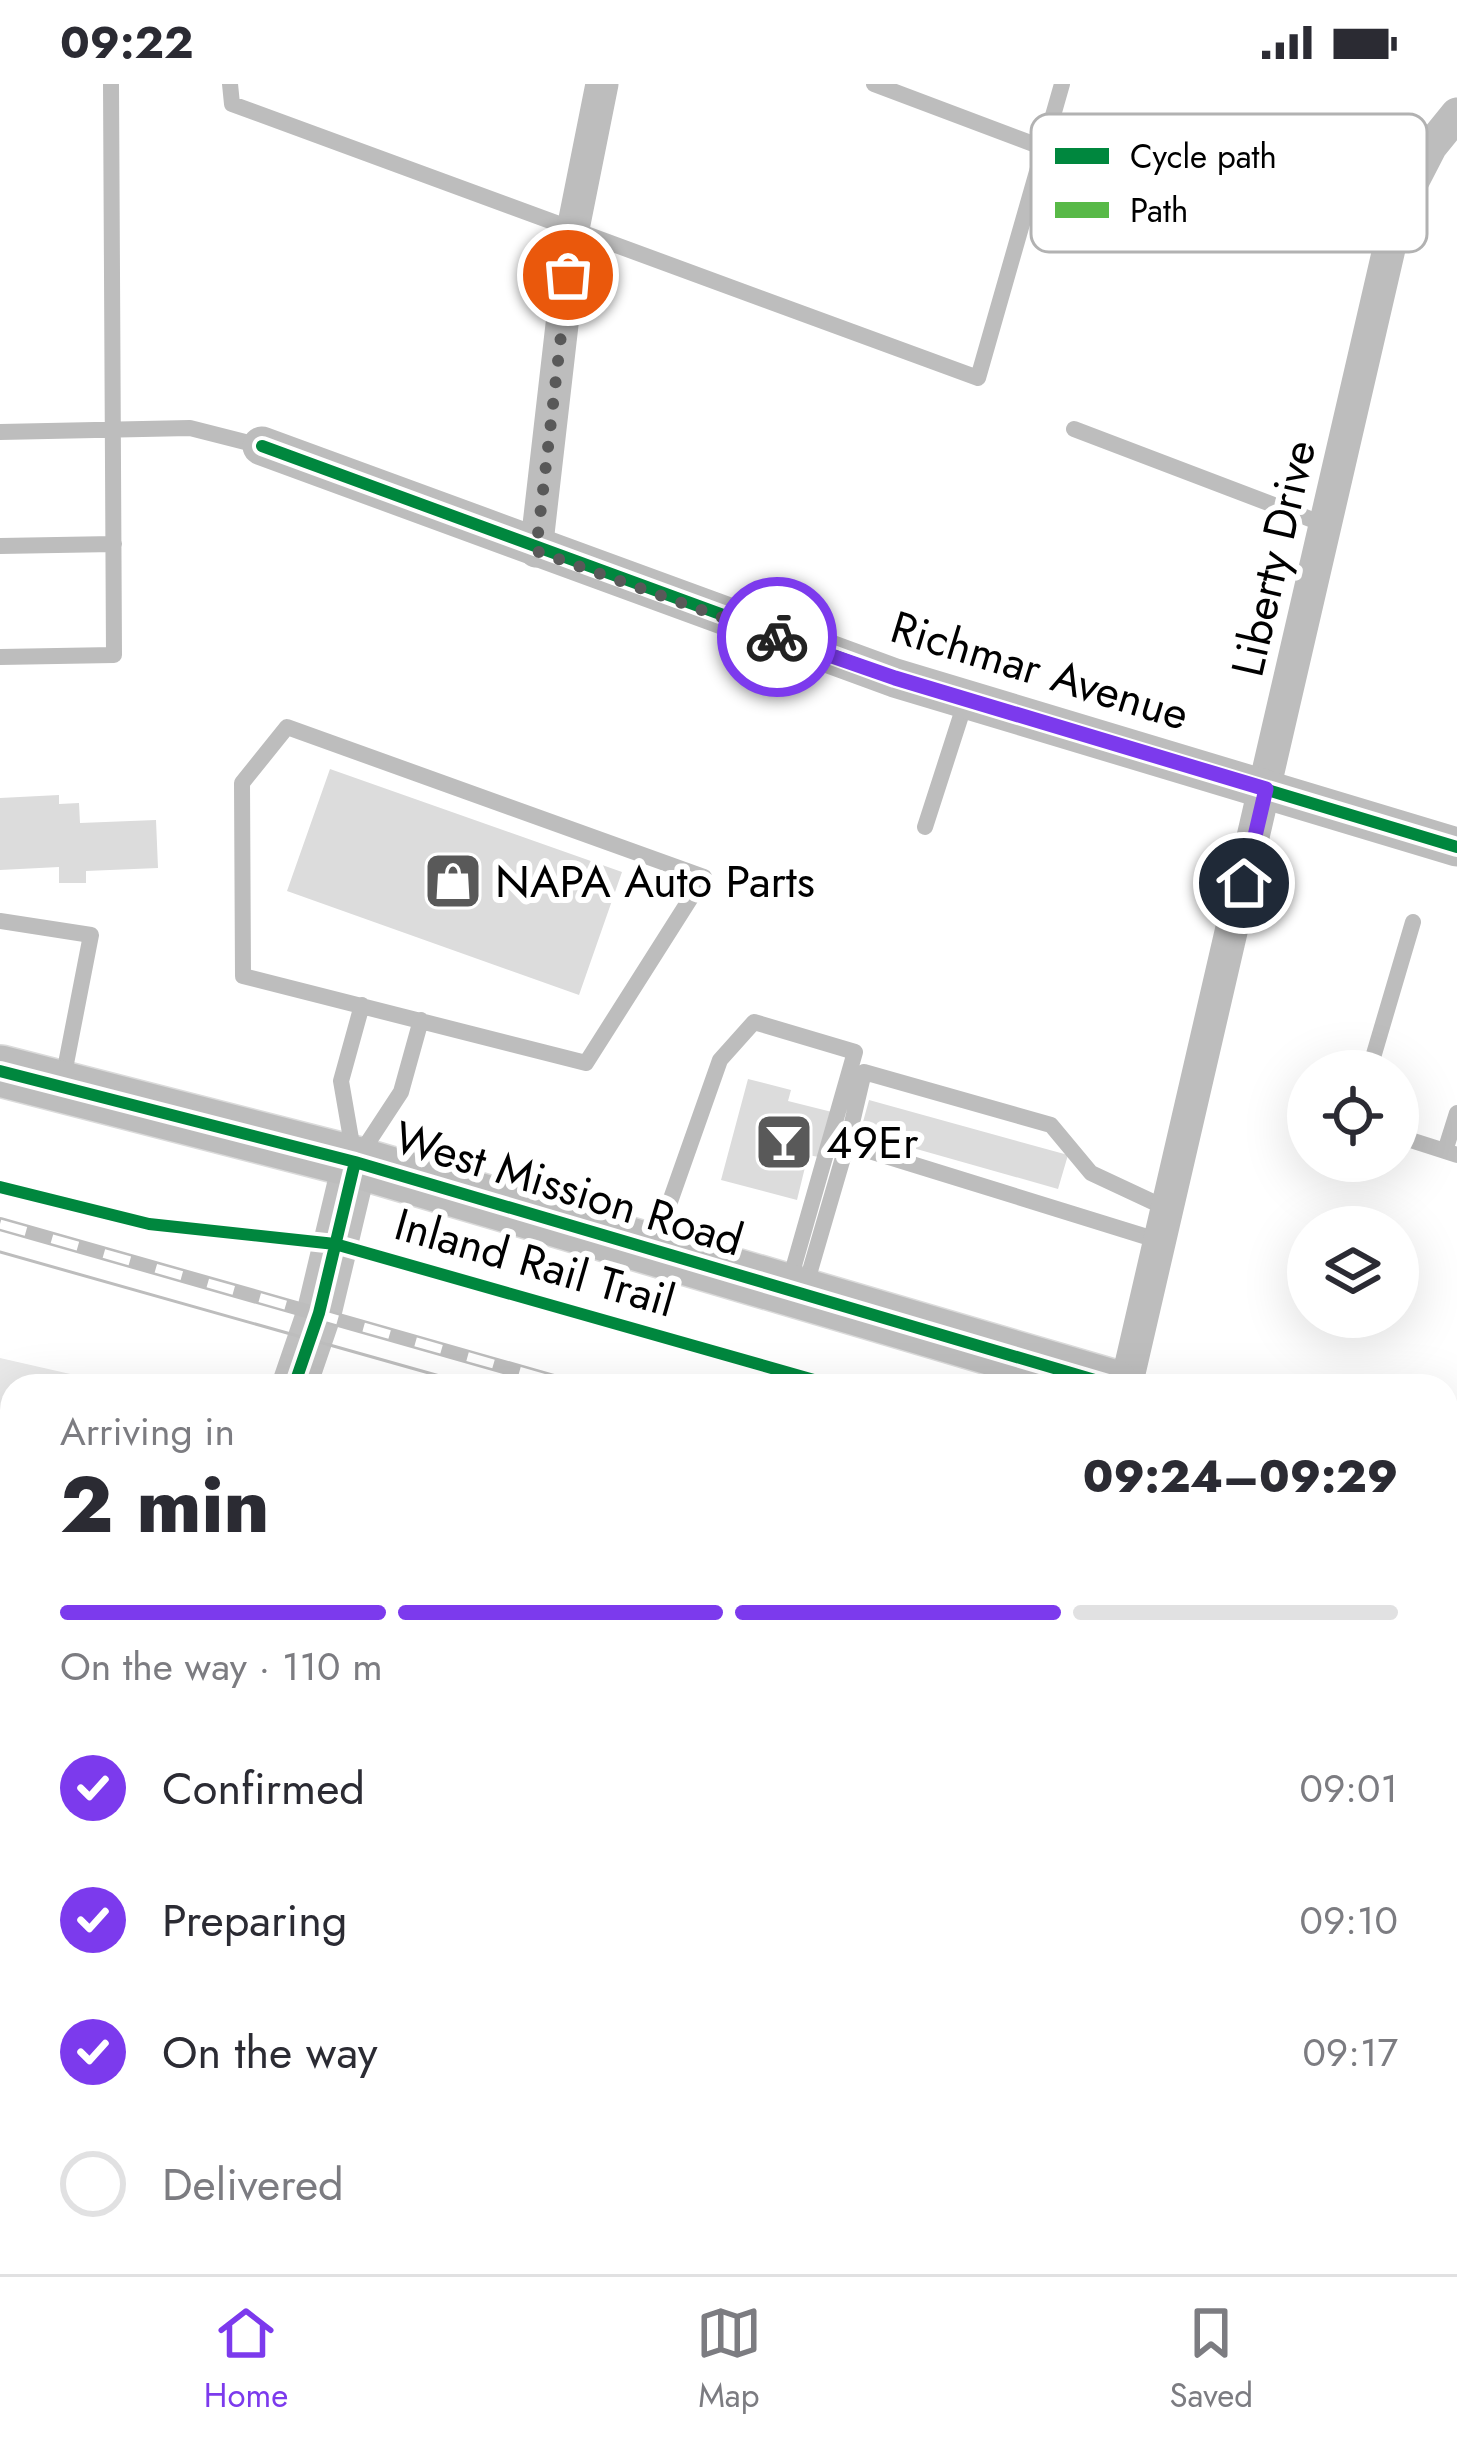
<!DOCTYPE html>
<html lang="en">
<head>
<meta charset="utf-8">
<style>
  body { margin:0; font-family:Jost,sans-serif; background:#f7f7f7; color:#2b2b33; height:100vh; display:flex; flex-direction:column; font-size:45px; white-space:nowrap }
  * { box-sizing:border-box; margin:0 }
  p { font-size:39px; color:#7c7c81 }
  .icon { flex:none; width:66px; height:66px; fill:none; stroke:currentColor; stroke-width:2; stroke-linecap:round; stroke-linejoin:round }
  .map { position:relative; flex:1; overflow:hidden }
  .side { position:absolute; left:0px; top:1290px; width:1458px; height:900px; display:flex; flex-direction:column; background:#fff; border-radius:36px 36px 0 0; box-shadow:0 12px 48px #0002 }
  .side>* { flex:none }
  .fabs { position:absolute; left:1287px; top:966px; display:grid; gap:24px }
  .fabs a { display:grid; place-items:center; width:132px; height:132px; border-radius:50%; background:#fff; box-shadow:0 12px 48px #0002; font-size:60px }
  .pin { position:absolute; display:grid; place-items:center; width:102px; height:102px; color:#fff; margin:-51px; border:6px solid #fff; border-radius:50%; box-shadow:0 3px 12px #0007 }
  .courier { position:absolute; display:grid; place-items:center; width:120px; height:120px; margin:-60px; border:9px solid #7c3aed; border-radius:50%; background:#fff; color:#222; box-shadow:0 3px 15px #0007 }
  .overview em { font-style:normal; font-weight:800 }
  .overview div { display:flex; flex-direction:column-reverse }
  .overview { display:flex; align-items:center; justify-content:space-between; height:204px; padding:0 60px }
  h1 { font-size:78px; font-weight:800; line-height:90px }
  .bar { display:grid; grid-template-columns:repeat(4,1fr); gap:18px 12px; align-content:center; height:144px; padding:0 60px }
  .bar i { height:15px; border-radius:9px; background:#e1e1e2 }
  .bar .selected { background:#7c3aed }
  .bar p { grid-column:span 4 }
  ol { padding:0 60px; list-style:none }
  li { display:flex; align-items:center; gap:36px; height:132px }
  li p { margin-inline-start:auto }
  li .icon { padding:12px; border-radius:50%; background:#7c3aed; color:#fff; stroke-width:4 }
  li:last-child { color:#7c7c81 }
  li i { width:66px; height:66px; border:6px solid #e1e1e2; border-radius:50% }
  .status { display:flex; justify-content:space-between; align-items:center; height:84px; padding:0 60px; background:#fff; direction:ltr }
  .status svg { height:33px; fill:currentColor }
  .tab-bar { display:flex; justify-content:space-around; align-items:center; height:168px; border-top:3px solid #e1e1e2; background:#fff; font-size:33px; color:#7c7c81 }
  .tab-bar a { display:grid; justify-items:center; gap:6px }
  .tab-bar .selected { color:#7c3aed }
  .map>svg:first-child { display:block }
</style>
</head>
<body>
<div class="status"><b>09:22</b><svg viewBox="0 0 49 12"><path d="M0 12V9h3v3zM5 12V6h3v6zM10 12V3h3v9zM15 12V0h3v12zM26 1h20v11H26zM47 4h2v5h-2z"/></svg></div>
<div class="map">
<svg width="1457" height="2190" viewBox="0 0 1457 2190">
  <rect width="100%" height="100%" fill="#fff"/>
  <path fill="#e9e9e9" d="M0 1274 123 1302H12V1698L0 1726Z"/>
  <path fill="#dcdcdc" d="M330 685 622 788 579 911 287 807Z
    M59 711V720L79 719 80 739 156 736 158 784 86 787V799H59V783L0 786V714Z
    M748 995 791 1006 788 1017 836 1029 824 1074 808 1071 797 1116 721 1096Z
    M869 1016 1068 1071 1058 1105 860 1049Z
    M1446 1852 1457 1855V1991L1446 1987Z
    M1446 2058 1457 2061V2190H1409L1412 2178H1446Z
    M174 2178H191L226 2190H171Z
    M392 2178H422L415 2190Z
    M536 2178H640L633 2190H528Z
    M784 2178H817L813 2190 782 2182Z
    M865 2178H898L894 2190 861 2189Z
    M927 2178H960L957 2190H924Z
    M1005 2178H1038L1034 2190 1004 2184Z
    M1069 2178H1317L1313 2190H1066Z"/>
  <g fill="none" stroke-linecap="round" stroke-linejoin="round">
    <defs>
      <path id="primary" d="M0 987 355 1078 1115 1302
        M1446 1399 1457 1403"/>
    </defs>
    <use href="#primary" stroke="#dbdbdb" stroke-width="54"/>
    <path stroke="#bdbdbd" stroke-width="16" d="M230 0 232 20 978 294 1062 0
      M874 0 1044 64
      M1074 345 1326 441
      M0 348 190 344 261 362
      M0 462 114 460
      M0 573 114 571 111 0
      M287 643 704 793 586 979 243 892 242 699Z
      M925 743 966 616
      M0 837 91 851 63 995
      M1369 987 1413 838
      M1398 1052 1457 1071
      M847 1060 864 988 1051 1041 1091 1089 1168 1125
      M1445 1067 1457 1029
      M354 1072 341 997 362 921
      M359 1072 401 1008 421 936
      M655 1160 720 976 754 938 855 968 789 1199
      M805 1204 847 1060 1160 1157
      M0 1477 12 1485
      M0 1934 12 1935
      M849 2190 853 2178
      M978 2190 981 2178"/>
    <path stroke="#bdbdbd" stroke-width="33" d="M536 467 573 145 602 0
      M1126 1302 1398 126 1431 62 1457 30"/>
    <path stroke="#bdbdbd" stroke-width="39" d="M262 362 895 594 1457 763
      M1446 1738 1457 1741"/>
    <path stroke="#c0c0c0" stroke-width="45" d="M294 1302 319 1229 355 1078
      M48 2190 52 2178"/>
    <use href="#primary" stroke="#bdbdbd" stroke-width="51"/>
    <path stroke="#bdbdbd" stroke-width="3" d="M0 1168 475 1302
      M1446 1584 1457 1588"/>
    <defs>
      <path id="rail" d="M0 1140 571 1302
        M1446 1556 1457 1559"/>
    </defs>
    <use href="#rail" stroke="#bdbdbd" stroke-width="14"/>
    <use href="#rail" stroke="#fff" stroke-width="9" stroke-dasharray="27" stroke-linecap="butt"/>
    <path stroke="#58b947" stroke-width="9" stroke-dasharray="18 9" stroke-linecap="butt" d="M0 1517 12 1524"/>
    <defs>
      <path id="cycleway" d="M262 362 895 594 1457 763
        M0 987 355 1078 1115 1302
        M0 1103 149 1140 335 1160 835 1302
        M294 1302 319 1229 355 1078"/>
    </defs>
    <use href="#cycleway" stroke="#fff" stroke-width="20"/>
    <use href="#cycleway" stroke="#00873e" stroke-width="12"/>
  </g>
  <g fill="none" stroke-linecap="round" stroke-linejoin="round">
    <path stroke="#595959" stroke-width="12" stroke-dasharray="0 21.6" d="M568 191 536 467 777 553"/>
    <path stroke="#7c3aed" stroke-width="15" d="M777 553 895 594 1266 705 1244 799"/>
  </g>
  <defs>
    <symbol id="shop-square" viewBox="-11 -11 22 22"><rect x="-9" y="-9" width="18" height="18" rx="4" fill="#595959" stroke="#fff"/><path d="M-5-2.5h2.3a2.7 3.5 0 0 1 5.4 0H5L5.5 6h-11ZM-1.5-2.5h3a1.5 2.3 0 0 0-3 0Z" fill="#fff"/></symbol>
    <symbol id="bar-square" viewBox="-11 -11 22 22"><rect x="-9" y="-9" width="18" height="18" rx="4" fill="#595959" stroke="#fff"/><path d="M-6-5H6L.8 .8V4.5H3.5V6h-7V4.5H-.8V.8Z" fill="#fff"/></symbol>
  </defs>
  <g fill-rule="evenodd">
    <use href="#shop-square" x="420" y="764" width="66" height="66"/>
    <use href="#bar-square" x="751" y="1025" width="66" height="66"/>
  </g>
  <g text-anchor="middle" stroke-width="12" stroke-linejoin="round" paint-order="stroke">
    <g font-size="45" fill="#000" stroke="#fff">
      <text transform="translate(1273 474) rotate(-77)" y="16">Liberty Drive</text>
      <text transform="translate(1040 586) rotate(17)" y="16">Richmar Avenue</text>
      <text transform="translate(569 1104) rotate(17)" y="16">West Mission Road</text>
      <text transform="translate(535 1178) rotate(16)" y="16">Inland Rail Trail</text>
    </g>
    <g font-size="45" fill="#000" stroke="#fff" text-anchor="start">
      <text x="495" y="813">NAPA Auto Parts</text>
      <text x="826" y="1074">49Er</text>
    </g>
  </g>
  <rect x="1031" y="30" width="396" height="138" rx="18" fill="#fff" stroke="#b2b2b2" stroke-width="3"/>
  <rect x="1055" y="64" width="54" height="16" fill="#00873e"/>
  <rect x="1055" y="118" width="54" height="16" fill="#58b947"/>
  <g font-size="33" fill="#000">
    <text x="1130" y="84">Cycle path</text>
    <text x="1130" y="138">Path</text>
  </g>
</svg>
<div class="fabs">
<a><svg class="icon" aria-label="locate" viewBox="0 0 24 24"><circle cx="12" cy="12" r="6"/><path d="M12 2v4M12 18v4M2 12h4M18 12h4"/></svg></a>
<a><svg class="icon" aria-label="layers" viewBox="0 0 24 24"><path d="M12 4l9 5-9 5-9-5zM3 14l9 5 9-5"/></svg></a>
</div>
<div class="pin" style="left:568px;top:191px;background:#ea580c"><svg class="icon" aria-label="bag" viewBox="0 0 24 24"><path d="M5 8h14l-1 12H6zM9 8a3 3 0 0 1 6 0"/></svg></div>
<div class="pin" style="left:1244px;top:799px;background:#1f2937"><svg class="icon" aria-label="home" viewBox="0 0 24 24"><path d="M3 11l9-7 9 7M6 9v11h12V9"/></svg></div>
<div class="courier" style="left:777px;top:553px"><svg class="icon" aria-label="bike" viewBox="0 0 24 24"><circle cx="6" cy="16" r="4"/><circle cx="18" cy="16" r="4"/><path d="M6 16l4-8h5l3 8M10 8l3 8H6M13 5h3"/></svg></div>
<section class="side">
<div class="overview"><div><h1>2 min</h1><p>Arriving in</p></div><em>09:24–09:29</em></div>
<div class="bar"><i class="selected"></i><i class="selected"></i><i class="selected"></i><i></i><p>On the way · 110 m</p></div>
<ol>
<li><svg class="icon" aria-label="check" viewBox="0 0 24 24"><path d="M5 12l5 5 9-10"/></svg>Confirmed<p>09:01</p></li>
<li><svg class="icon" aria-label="check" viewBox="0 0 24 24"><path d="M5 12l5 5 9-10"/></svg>Preparing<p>09:10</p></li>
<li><svg class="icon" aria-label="check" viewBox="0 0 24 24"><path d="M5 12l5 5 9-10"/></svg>On the way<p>09:17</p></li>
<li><i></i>Delivered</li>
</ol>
</section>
</div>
<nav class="tab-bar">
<a class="selected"><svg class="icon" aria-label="home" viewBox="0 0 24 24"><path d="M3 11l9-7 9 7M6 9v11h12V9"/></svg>Home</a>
<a><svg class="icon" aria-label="map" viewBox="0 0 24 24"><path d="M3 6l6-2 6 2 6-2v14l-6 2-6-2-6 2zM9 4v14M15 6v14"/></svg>Map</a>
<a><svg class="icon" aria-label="saved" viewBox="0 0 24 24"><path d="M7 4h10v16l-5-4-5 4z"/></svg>Saved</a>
</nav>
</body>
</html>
